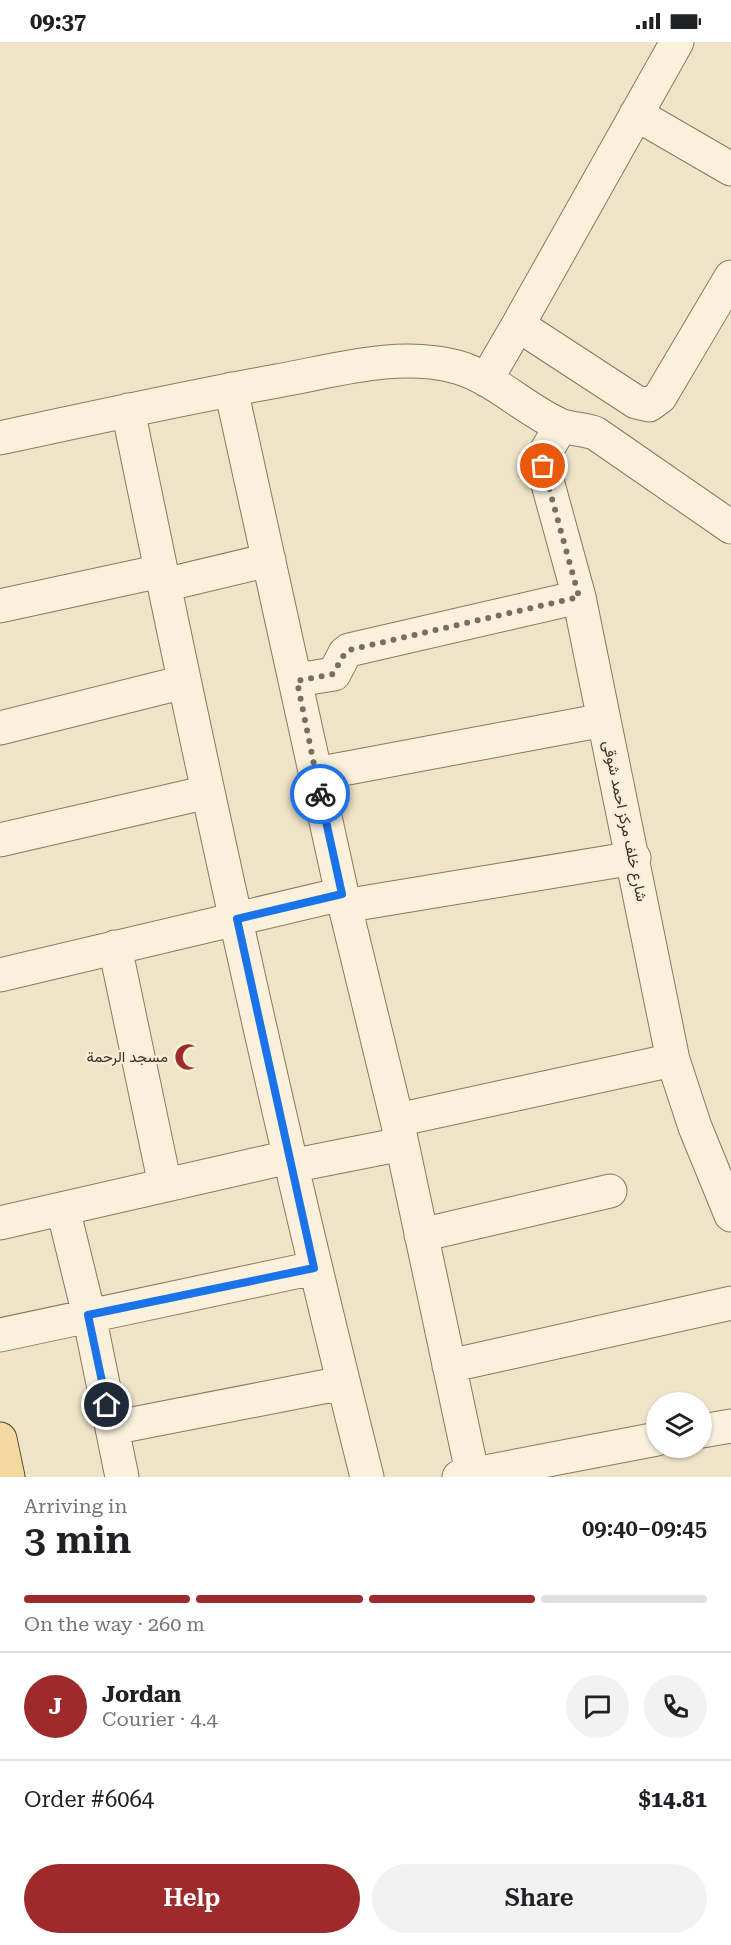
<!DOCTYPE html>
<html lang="en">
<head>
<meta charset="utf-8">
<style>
  body { margin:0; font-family:"Roboto Serif",Vazirmatn,serif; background:#f2f2f2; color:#202124; height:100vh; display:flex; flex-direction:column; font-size:22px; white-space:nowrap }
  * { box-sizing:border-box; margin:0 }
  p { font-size:20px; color:#757577 }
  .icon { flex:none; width:33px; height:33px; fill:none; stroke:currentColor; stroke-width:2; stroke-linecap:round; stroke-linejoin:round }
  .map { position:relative; height:1435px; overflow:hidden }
  .side { display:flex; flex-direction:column; background:#fff; flex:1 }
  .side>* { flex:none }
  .controls { position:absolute; left:646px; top:1350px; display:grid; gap:12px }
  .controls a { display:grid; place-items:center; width:66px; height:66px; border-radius:50%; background:#fff; box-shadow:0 2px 4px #0004; font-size:30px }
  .pin { position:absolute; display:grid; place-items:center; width:51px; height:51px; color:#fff; margin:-26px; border:3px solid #fff; border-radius:50%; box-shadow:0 2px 6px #0007 }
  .courier { position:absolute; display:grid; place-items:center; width:60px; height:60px; margin:-30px; border:4px solid #1a73e8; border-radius:50%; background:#fff; color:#222; box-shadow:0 2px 8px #0007 }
  .overview em { font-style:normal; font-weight:600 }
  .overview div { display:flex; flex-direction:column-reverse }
  .overview { display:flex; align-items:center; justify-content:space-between; height:102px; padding:0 24px }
  h1 { font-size:39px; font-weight:600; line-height:45px }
  .bar { display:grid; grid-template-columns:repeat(4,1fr); gap:9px 6px; align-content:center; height:72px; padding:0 24px }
  .bar i { height:8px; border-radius:4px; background:#e0e0e0 }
  .bar .on { background:#9e2a2b }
  .bar p { grid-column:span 4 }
  .line { display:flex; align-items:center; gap:15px; padding:0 24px; border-top:2px solid #e0e0e0 }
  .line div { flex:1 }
  .round { display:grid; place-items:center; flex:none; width:63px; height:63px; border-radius:32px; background:#f2f2f2 }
  .cta { display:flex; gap:12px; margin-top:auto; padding:12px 24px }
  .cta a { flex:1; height:69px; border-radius:36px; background:#9e2a2b; color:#fff; font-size:24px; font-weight:600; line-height:69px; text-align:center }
  .cta a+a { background:#f2f2f2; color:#202124 }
  .status { display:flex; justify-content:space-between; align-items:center; height:42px; padding:0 30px; background:#fff; direction:ltr }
  .status svg { height:16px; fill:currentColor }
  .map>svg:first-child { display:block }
</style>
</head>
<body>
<div class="status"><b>09:37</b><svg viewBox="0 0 49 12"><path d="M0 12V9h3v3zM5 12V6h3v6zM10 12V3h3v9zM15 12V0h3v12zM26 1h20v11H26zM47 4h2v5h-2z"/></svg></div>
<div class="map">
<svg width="731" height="1435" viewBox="0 0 731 1435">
  <rect width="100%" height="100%" fill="#f0e4c8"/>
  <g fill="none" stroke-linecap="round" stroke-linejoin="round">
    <defs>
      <path id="minor" d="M677 0 518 283 636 360 649 363 660 355 731 235
        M636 72 731 127
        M486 338 518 283
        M231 347 342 852 397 1078 473 1435
        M128 368C201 725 278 1082 367 1435
        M561 384 545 411 543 424 579 555 673 1018 695 1085 731 1173
        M0 396C92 376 184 356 277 339 334 329 398 309 457 325 495 336 524 367 560 383 570 387 583 387 595 391L731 485
        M164 543 269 518
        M0 564 161 529
        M297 638 334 632 345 611 349 608 579 555
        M0 686 184 640
        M316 732 604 678
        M0 798 208 750
        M344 864 634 816
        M115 905 165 1143
        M0 933 342 852
        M397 1078 673 1018
        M291 1124 402 1102
        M63 1167 89 1273 122 1435
        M0 1181 289 1115
        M421 1193 610 1149
        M0 1293 314 1226
        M449 1324 731 1261
        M112 1386 343 1341
        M702 1389 731 1384
        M459 1435 657 1397"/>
      <path id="major" d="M0 1397 8 1435"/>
    </defs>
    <use href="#minor" stroke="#8d765c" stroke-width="35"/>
    <use href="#major" stroke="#5b4430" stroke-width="35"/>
    <use href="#minor" stroke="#faf1dc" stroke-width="33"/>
    <use href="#major" stroke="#f3d9a0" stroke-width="33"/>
  </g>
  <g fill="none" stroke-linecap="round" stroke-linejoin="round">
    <path stroke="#7c6e5b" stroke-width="6" stroke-dasharray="0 10.8" d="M320 752 297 639 333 632 345 611 349 608 579 555 543 424"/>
    <path stroke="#1a73e8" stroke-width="8" d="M107 1363 88 1273 314 1226 237 877 342 852 320 752"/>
  </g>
  <defs>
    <symbol id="mosque-bare" viewBox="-9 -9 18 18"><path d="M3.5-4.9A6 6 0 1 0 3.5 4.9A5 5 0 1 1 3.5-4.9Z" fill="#9e2a2b" stroke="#f7eed8" stroke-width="2.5" paint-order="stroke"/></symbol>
  </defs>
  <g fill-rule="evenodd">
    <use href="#mosque-bare" x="169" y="996" width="38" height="38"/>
  </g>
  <g text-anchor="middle" stroke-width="4.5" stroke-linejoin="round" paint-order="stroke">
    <g font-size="15" fill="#3d2e20" stroke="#f7eed8">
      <text transform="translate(625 779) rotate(78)" y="5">شارع خلف مركز احمد شوقى</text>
    </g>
    <g font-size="15" fill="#3d2e20" stroke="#f7eed8" text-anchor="end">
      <text x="168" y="1020">مسجد الرحمة</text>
    </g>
  </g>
</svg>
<div class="controls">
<a><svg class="icon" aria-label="layers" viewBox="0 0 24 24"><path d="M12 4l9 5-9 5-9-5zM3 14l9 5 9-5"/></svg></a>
</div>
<div class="pin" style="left:543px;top:424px;background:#ea580c"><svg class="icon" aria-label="bag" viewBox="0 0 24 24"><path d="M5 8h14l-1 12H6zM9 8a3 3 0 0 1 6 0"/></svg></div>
<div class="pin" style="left:107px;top:1363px;background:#1f2937"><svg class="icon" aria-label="home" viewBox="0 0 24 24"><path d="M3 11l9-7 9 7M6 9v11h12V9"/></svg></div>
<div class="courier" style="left:320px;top:752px"><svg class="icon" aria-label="bike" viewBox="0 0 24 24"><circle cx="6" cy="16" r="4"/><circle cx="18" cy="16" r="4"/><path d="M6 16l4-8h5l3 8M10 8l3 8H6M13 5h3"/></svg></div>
</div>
<section class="side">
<div class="overview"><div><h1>3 min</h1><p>Arriving in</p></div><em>09:40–09:45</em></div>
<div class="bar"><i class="on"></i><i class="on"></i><i class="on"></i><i></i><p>On the way · 260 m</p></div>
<div class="line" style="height:108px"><b class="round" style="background:#9e2a2b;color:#fff">J</b><div><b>Jordan</b><p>Courier · 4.4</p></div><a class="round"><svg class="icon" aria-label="chat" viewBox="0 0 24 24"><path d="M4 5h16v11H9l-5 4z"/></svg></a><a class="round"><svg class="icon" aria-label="phone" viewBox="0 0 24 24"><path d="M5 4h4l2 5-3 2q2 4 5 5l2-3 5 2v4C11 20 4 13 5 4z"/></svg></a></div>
<div class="line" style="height:78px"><div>Order #6064</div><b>$14.81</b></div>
<div class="cta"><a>Help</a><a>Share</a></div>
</section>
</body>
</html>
